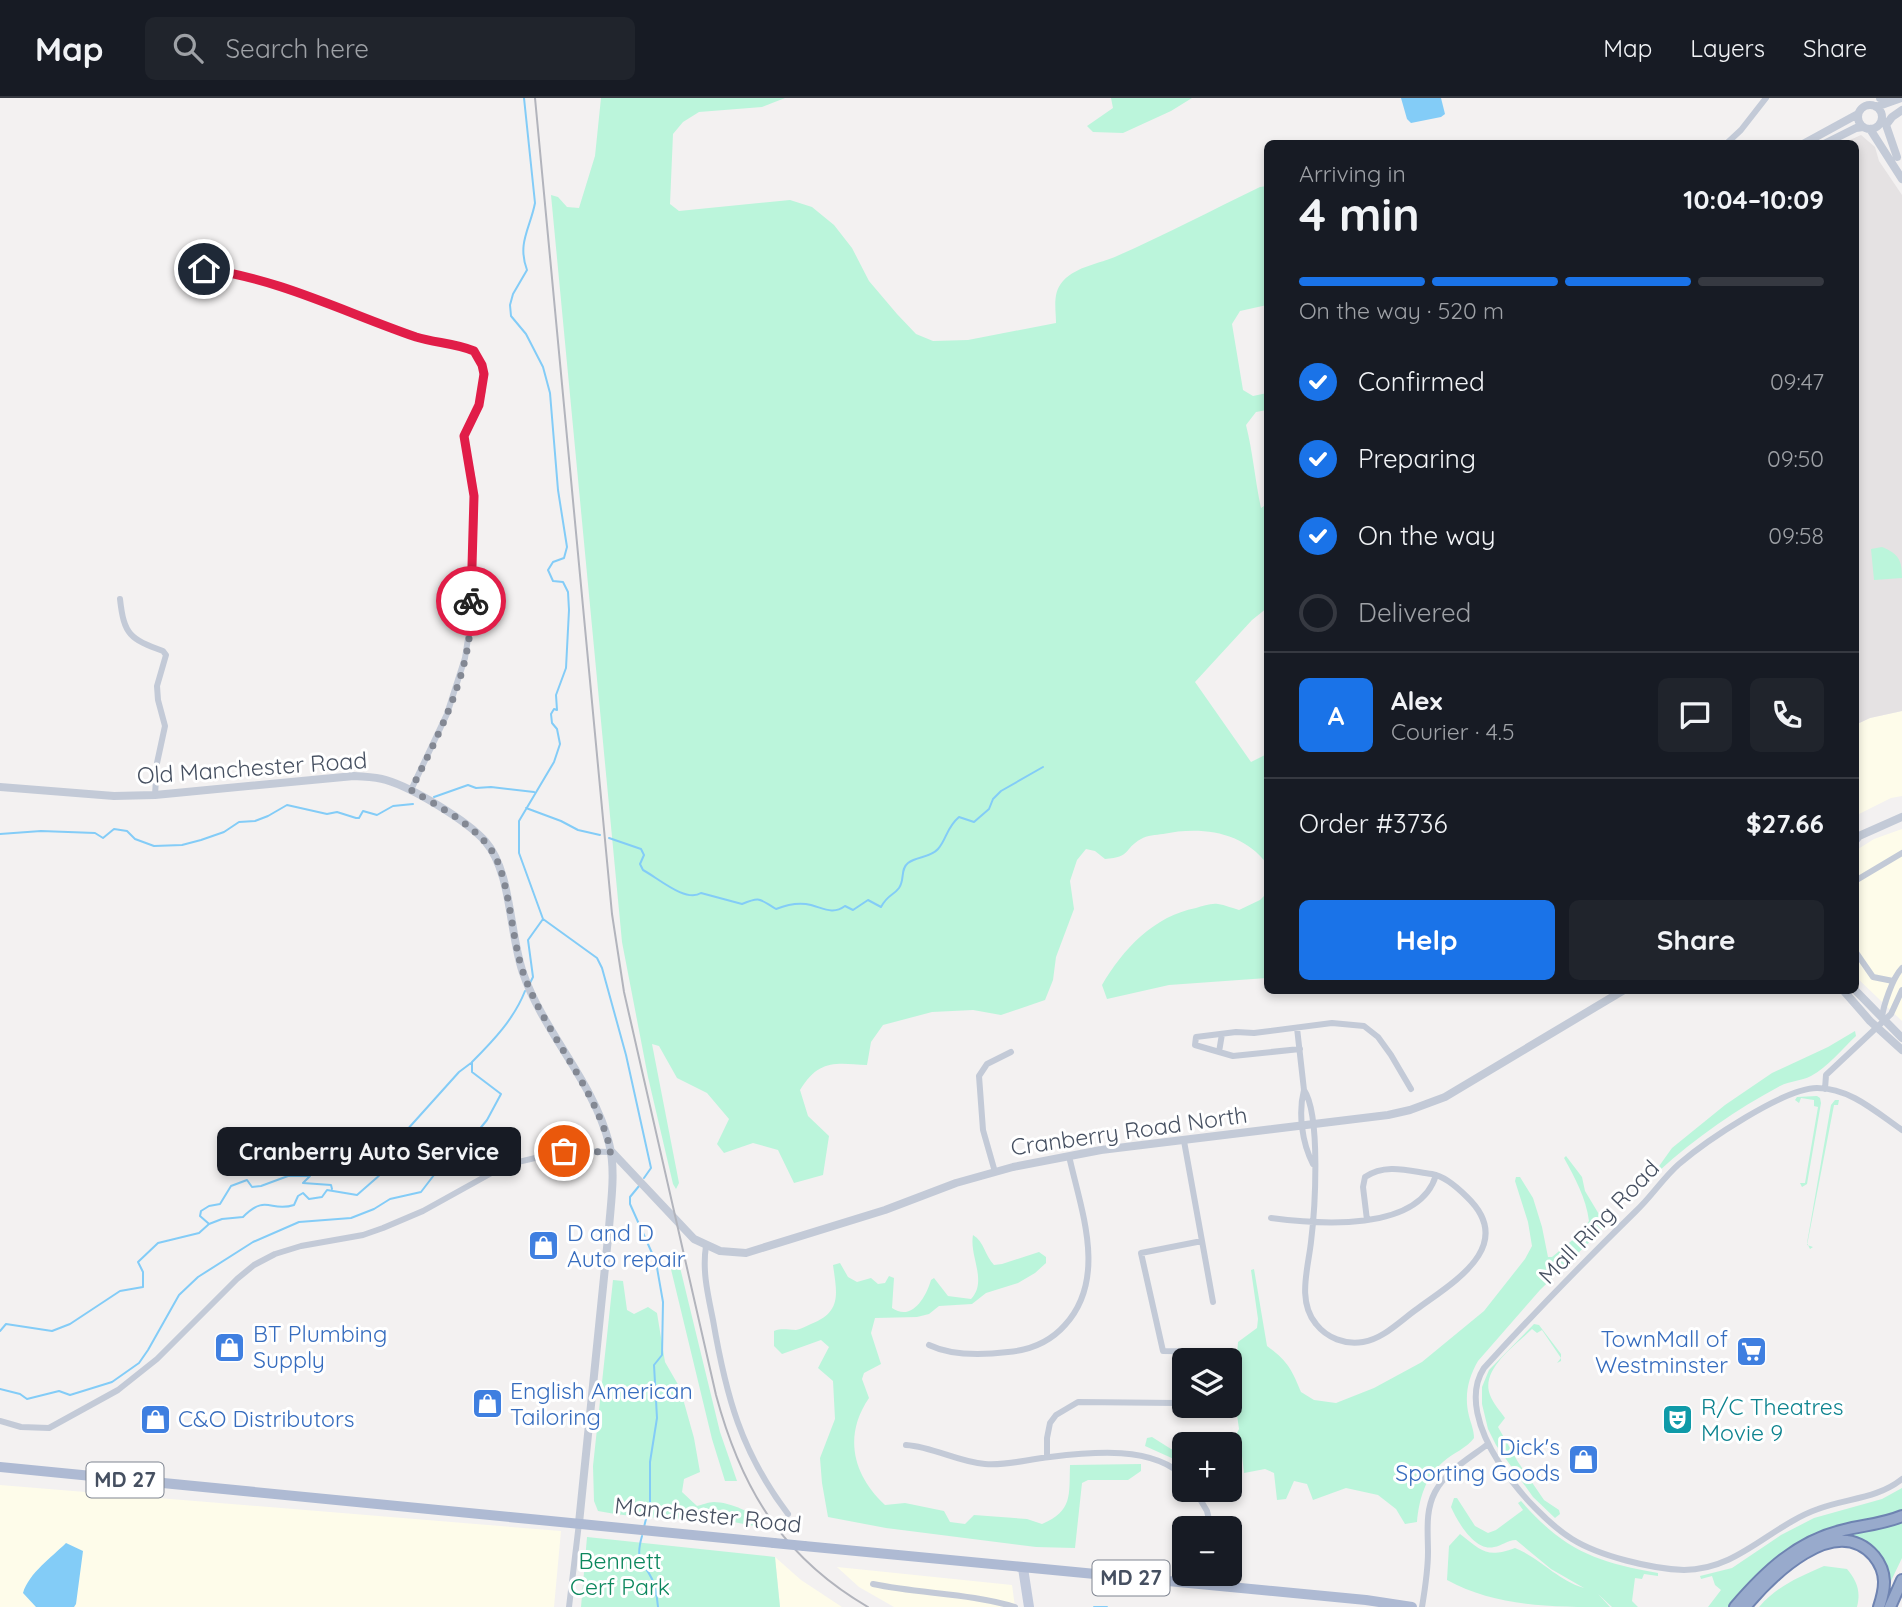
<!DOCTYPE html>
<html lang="en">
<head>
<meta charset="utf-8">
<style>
  body { margin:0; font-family:Quicksand,sans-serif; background:#20242c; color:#f1f3f6; height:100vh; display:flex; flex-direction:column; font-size:26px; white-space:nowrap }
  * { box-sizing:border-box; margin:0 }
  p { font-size:23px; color:#9ea1a6 }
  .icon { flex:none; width:38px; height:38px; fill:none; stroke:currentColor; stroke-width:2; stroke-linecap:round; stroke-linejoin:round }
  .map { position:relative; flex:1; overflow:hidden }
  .details { position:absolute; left:1264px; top:42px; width:595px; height:854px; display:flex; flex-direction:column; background:#171b24; border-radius:10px; box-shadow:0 4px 10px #0003 }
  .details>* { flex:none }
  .fabs { position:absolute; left:1172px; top:1250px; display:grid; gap:14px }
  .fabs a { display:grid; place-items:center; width:70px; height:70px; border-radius:10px; background:#171b24; box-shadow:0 4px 10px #0003; font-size:35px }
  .pin { position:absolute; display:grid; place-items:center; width:60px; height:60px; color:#fff; margin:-30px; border:4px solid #fff; border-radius:50%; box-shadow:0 2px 7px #0007 }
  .courier { position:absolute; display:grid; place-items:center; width:70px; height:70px; margin:-35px; border:5px solid #e11d48; border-radius:50%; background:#fff; color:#222; box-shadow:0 2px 9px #0007 }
  .bubble { position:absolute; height:49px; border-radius:10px; background:#171b24; box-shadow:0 4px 10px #0003; font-size:23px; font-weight:800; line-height:49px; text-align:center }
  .headline em { font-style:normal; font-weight:800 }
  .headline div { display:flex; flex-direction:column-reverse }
  .headline { display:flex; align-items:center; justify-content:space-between; height:119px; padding:0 35px }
  h1 { font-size:46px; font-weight:800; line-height:52px }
  .bar { display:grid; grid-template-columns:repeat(4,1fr); gap:10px 7px; align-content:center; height:84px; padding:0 35px }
  .bar i { height:9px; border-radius:5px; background:#363941 }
  .bar .on { background:#1a73e8 }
  .bar p { grid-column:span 4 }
  .line { display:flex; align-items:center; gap:18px; padding:0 35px; border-top:2px solid #363941 }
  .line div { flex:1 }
  .round { display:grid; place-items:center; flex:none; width:74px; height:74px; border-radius:10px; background:#20242c }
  ol { padding:0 35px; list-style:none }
  li { display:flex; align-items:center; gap:21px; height:77px }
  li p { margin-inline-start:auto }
  li .icon { padding:7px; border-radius:50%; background:#1a73e8; color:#fff; stroke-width:4 }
  li:last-child { color:#9ea1a6 }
  li i { width:38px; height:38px; border:4px solid #363941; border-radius:50% }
  .button { display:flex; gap:14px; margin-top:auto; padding:14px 35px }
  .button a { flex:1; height:80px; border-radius:10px; background:#1a73e8; color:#fff; font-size:28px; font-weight:800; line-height:80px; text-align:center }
  .button a+a { background:#20242c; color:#f1f3f6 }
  header { display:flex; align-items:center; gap:42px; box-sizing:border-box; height:98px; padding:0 35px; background:#171b24; border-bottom:2px solid #363941 }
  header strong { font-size:33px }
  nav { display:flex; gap:38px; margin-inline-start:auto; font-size:24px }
  .search { width:490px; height:63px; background:#20242c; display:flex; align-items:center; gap:18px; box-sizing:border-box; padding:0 24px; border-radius:10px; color:#9ea1a6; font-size:26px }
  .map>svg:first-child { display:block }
</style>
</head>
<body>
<header>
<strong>Map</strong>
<div class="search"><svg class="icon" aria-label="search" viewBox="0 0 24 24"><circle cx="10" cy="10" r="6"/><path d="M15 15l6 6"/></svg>Search here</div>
<nav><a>Map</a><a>Layers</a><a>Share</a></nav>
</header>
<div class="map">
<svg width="1902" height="1509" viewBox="0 0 1902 1509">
  <rect width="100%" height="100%" fill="#f3f1f1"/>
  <path fill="#fefcea" d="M1902 613V698L1891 700 1855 718V627L1870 620Z
    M1902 731V923L1855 878V753L1874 741Z
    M0 1387 561 1433 554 1509H0Z
    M775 1459 801 1482 842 1509H780Z
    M837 1469 1012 1487 1015 1509H894L859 1489Z"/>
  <path fill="#e5e2e3" d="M1861 37 1875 49 1879 63 1902 97V613L1870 620 1855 627V46H1841Z"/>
  <path fill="#bbf5db" d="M601 0H785L762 9 699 14 683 24 673 36 670 106 679 113 790 102 812 109 834 127 852 150 869 183 897 216 916 236 933 243 968 242 1056 225C1056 211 1052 195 1063 183 1077 168 1099 166 1117 158 1165 137 1212 112 1260 89L1267 88V207L1240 213 1232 226 1243 292 1253 298 1267 295V312L1256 314 1246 327C1253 355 1255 382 1261 410L1267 406V510L1252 522 1195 584 1251 664 1267 656V766C1243 733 1200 728 1163 736 1156 737 1147 737 1141 741 1123 751 1132 759 1105 761L1095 753 1086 751 1077 762 1070 783 1074 811 1056 859 1053 882 1045 902 1001 917 973 912 932 914 883 927 871 944 867 967C835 965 819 961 800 992L808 1018 829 1038 823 1077 794 1085 778 1052 753 1045 724 1055 717 1046 729 1021 707 995 677 980 659 948 652 946 679 1085 676 1091 673 1086 648 979 622 844 551 97 558 99 567 109 579 110 595 58Z
    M1111 0H1192L1171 13 1123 35 1093 34 1087 28 1113 10Z
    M1882 449C1899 456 1902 462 1902 480L1874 482 1871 451Z
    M1267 795V880L1169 887 1107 901 1102 887C1123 851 1154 818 1196 810 1203 808 1211 805 1218 806 1225 807 1232 810 1239 812L1260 802Z
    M1855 933 1856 938C1842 951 1828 969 1811 978 1801 983 1790 983 1780 988 1737 1011 1695 1040 1659 1073L1657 1071 1672 1050 1725 1007 1772 975 1828 949Z
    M1817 998 1820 1000 1821 1005 1807 1086 1802 1089 1800 1085H1805L1818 1009 1814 1008V1002L1801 1000 1799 1005 1795 1002 1797 999Z
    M1839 1002 1838 1007H1834L1808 1142 1807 1147 1813 1149 1810 1151 1807 1145 1831 1007 1835 1002Z
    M1566 1058 1582 1079 1585 1093 1606 1128 1540 1192 1478 1263C1468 1280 1464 1298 1469 1318 1471 1326 1474 1332 1474 1340 1467 1350 1453 1355 1443 1364 1425 1379 1419 1402 1417 1424L1405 1426 1396 1411 1378 1397 1346 1390 1313 1402 1307 1386 1294 1383 1286 1401 1277 1402 1274 1375 1265 1371 1244 1375 1242 1358 1230 1361V1346H1220L1234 1341 1239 1331 1234 1296 1238 1244 1257 1230 1258 1221 1251 1172 1254 1171 1267 1248C1288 1263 1292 1272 1301 1294L1314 1302 1336 1305 1374 1290 1422 1264 1484 1213 1525 1161 1532 1148 1528 1124 1515 1083 1516 1079H1520L1533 1100 1542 1129 1548 1159H1552L1581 1135 1589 1123C1586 1100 1575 1080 1564 1060Z
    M973 1137C984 1143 985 1158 994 1167L1002 1166 1039 1154 1046 1159V1165L1035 1175 1018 1185 986 1195 972 1206 939 1208 929 1216 917 1219 875 1220 871 1235 881 1266 864 1275 862 1281 869 1300C843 1338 853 1377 885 1407L905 1405 944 1413 950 1424 965 1426 974 1417 1027 1421 1042 1426C1073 1413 1069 1397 1070 1367L1141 1366V1373L1128 1382H1088L1082 1385 1075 1450 1036 1449 886 1430 828 1419 822 1385 820 1360 835 1321 833 1283 818 1270 829 1249 821 1242 782 1256 774 1248V1233C782 1230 788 1232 796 1232 801 1231 806 1228 811 1226 842 1214 837 1196 833 1167L840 1165 848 1179 857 1184 871 1180 878 1186 885 1185 889 1178 894 1180 892 1210C912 1224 926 1199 931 1182L934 1180 948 1198 971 1201C988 1183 969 1158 973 1137Z
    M677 1157 720 1334 737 1383H725L712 1341 669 1163Z
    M613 1182 623 1183 627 1212 634 1216 648 1209 657 1215 665 1264 680 1290 694 1340 700 1374 684 1381 682 1394 697 1408C702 1407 708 1404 714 1404 729 1404 757 1415 764 1428 750 1429 739 1424 726 1423 683 1421 640 1421 598 1413L594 1403 593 1368Z
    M1534 1226 1539 1227 1561 1256V1263L1557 1265 1561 1260 1542 1232 1537 1235 1532 1231C1516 1247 1480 1271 1490 1297 1493 1305 1500 1313 1505 1320L1498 1329 1518 1364 1544 1402 1559 1412 1560 1416 1555 1420 1533 1399 1496 1347 1488 1331 1482 1306V1289L1489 1272Z
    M1152 1339 1171 1351 1185 1354V1366L1145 1348 1147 1340Z
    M1902 1390V1414L1851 1427 1730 1509H1708L1721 1492 1715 1487 1712 1478 1701 1481 1700 1478 1732 1470 1781 1437 1814 1420 1882 1401Z
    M1454 1400H1457L1475 1428 1488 1435 1496 1432 1523 1412 1518 1405 1521 1403C1564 1452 1595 1464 1658 1475V1478L1644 1476 1642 1481 1635 1480 1632 1503 1638 1509H1612L1598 1496 1610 1509C1553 1509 1496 1509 1447 1482L1449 1448 1460 1436C1483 1454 1487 1460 1515 1450 1540 1460 1557 1482 1584 1490L1551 1471 1516 1442C1507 1442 1502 1448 1494 1449 1475 1454 1457 1423 1451 1409Z
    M1902 1421V1460L1890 1485 1883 1466 1836 1439Z
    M587 1439 775 1459 780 1509H581Z
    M1824 1468 1847 1471C1857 1483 1861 1493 1857 1509H1759C1777 1488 1799 1479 1824 1468Z"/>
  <path fill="#83ccf7" d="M1401 0H1441L1445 16 1441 19 1411 25 1407 21Z
    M66 1445 83 1453 76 1506 74 1509H36L23 1495C29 1475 52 1459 66 1445Z"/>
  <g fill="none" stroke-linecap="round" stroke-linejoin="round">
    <path stroke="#83ccf7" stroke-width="2" d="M524 0 535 105C530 131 517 145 527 172L513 196 510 207 511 218 526 236 543 269 550 295 558 392 567 449 564 460 553 464 548 472 553 483 563 484 568 494 569 512 566 570 556 597 557 612 554 611 551 616 552 625 557 631 560 646 554 664 519 723V755L543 821 597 860 602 870 626 957 651 1070 644 1080
      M434 699 468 687 476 690 491 689 534 694
      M526 710 561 723 578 732 600 737
      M0 736 41 733 95 735 103 740 114 731 127 733 135 741 154 748 182 747 201 742 224 734 239 724 255 723 268 718 287 707 327 716 337 714 356 720H359L363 713 377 717 393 708 413 706
      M609 740 641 751 644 757 640 766 643 772C658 780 686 805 701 795L742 806C761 798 759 801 776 811 786 807 800 804 811 807 823 810 833 817 845 808L853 812 868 802 881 809C888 796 893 798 899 790 905 782 900 771 908 765 917 758 930 760 938 751 947 741 946 730 959 719L974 724 989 711 993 701 1001 693 1043 669
      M530 885 533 879 528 842 543 821
      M639 1088 630 1099V1106L656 1164 663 1204 662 1257 654 1267 657 1320 650 1364V1405L644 1429
      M208 1125 200 1118 201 1113 209 1108 220 1106 231 1088 247 1082 252 1089 261 1088 288 1078H310L303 1085 331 1087 332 1091
      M0 1233 6 1226 52 1233 70 1226 120 1193 143 1189V1174L138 1164 158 1145 199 1135 209 1126 222 1121 243 1119C267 1095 270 1115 294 1107L298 1098 303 1095 309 1101 322 1099 327 1092 357 1097 381 1076 399 1070 392 1058 397 1043 459 974 471 965
      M0 1291 20 1296 27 1301 59 1293 70 1297 112 1284 139 1265 148 1252 179 1197 198 1179 253 1144 299 1124 351 1120 374 1111 390 1101 421 1094 434 1077 478 1033 487 1022 501 996 472 974V964C493 943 514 921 525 893
      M642 1438C635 1463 642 1461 652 1481 656 1489 657 1499 658 1509
      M1094 1509H1107"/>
    <defs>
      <path id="trunk" d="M1735 1509C1765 1474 1797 1443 1844 1432 1864 1427 1883 1426 1902 1418
        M1745 1509C1770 1479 1835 1413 1874 1458 1888 1475 1885 1491 1879 1509
        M1890 1509 1902 1482"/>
    </defs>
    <use href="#trunk" stroke="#6e83b1" stroke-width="14"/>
    <path stroke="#c3cad7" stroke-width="6" d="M1726 46 1741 32 1766 0
      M185 168 230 174 303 196 418 240 464 249 474 253 482 267 483 292 479 307 464 338 473 383 475 415 471 484 472 515 465 560 447 616 411 692
      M120 501C124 537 130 541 163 553L166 557 157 588 158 602 165 628 157 665 155 697
      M1855 783 1902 755
      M1855 853 1873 879 1893 883
      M1882 920C1883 908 1893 879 1902 870
      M1297 930 1304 992C1298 1015 1302 1045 1313 1066
      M1300 951 1233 958 1195 947 1196 939 1236 934 1254 935 1332 925 1364 928 1378 939 1391 957 1411 991
      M1219 954 1222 936
      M1825 991 1826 977 1891 916 1902 892
      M1304 992C1321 1017 1315 1112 1311 1144 1308 1171 1297 1203 1316 1226 1327 1240 1345 1247 1363 1244 1383 1241 1400 1223 1417 1211 1452 1185 1518 1148 1467 1099 1458 1090 1444 1078 1432 1076 1409 1073 1386 1065 1365 1079L1363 1089 1367 1122
      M1902 1032C1876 1014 1850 990 1817 990 1784 990 1706 1043 1679 1066 1663 1080 1652 1098 1636 1113 1584 1164 1533 1216 1484 1270 1450 1322 1529 1414 1572 1441 1599 1458 1652 1471 1684 1472 1738 1472 1770 1428 1818 1411 1847 1400 1877 1401 1902 1381
      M1184 1043 1213 1204
      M995 1074 983 1032 979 978 987 966 1011 954
      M1271 1120C1317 1126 1419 1135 1436 1077
      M1202 1143 1141 1155 1163 1253 1218 1254
      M706 1148C702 1173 708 1197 713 1222 726 1298 741 1354 788 1416
      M929 1247C952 1258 984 1257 1008 1254 1031 1252 1050 1244 1065 1227 1108 1180 1081 1112 1069 1058
      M0 1323 21 1329 49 1330 118 1292 157 1261 237 1181 254 1167 275 1156 301 1148 363 1137 383 1130 423 1113 506 1067 564 1053 612 1054
      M906 1347C934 1349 958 1364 985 1366 1007 1368 1028 1361 1050 1359 1091 1354 1154 1347 1185 1380
      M1047 1359V1340L1050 1325 1056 1317 1078 1304 1176 1305 1193 1312
      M1194 1391 1207 1413 1211 1430
      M873 1486C921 1496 969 1495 1015 1509
      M1211 1488 1212 1475
      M569 1509 579 1425
      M1422 1509C1425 1491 1428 1472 1428 1454 1428 1434 1425 1413 1435 1394 1446 1373 1470 1360 1488 1346"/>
    <path stroke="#c3cad7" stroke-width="8" d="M1880 0H1885
      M1858 19a12 12 0 1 1 24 0a12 12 0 1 1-24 0Z
      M1876 9 1901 0
      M1870 31 1902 81
      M1803 46 1858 16
      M1824 46 1856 30 1863 29
      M1897 59 1886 27 1892 19 1902 12
      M0 689 114 698 155 697 354 678C365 679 376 679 386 682 413 690 466 722 485 743 512 774 509 835 523 875 544 935 593 983 609 1045 616 1072 611 1103 609 1130L579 1425
      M1855 743 1859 738 1902 719
      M1843 892 1870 923 1902 952
      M1855 892 1902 940
      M612 1054 694 1141 720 1153 746 1155 885 1112 956 1085 1013 1069 1101 1052 1388 1017 1410 1012 1445 999 1624 892"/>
    <path stroke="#c2cadc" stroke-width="10" d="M1023 1470 1029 1509"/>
    <path stroke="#aebad3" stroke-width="10" d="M0 1369 774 1445
      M804 1448 1366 1502 1412 1509"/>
    <use href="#trunk" stroke="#98aacc" stroke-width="10"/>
    <path stroke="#b2b4bc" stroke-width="2" d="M535 0 612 816 624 894 716 1297C741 1390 782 1459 868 1509"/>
    <path stroke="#aebad3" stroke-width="10" d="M774 1445 804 1448"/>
  </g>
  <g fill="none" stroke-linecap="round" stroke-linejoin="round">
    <path stroke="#838893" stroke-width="7" stroke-dasharray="0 12.6" d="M471 503C474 570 440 634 411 692 439 709 474 726 492 753 510 780 511 842 524 877 547 939 596 989 611 1054L564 1053"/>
    <path stroke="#e11d48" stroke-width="9" d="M204 171C278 180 346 215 416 239 435 245 455 245 474 253L482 267 484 276 479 307 464 338 474 398 471 503"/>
  </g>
  <defs>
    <symbol id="shop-square" viewBox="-11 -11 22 22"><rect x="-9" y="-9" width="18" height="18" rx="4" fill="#3f7fe0" stroke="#fff"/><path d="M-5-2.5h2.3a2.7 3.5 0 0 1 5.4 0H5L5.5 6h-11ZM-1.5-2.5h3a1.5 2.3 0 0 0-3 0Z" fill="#fff"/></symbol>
    <symbol id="supermarket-square" viewBox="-11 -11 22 22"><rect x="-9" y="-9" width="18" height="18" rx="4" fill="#3f7fe0" stroke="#fff"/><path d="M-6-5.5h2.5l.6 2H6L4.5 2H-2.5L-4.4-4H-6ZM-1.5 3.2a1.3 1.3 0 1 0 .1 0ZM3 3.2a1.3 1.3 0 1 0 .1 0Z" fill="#fff"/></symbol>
    <symbol id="theatre-square" viewBox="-11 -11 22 22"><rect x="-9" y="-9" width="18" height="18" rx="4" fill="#0f9aa8" stroke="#fff"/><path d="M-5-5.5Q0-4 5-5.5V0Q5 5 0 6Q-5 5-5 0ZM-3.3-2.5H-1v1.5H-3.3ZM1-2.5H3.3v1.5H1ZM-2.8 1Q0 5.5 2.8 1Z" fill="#fff"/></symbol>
  </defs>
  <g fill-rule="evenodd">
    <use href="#shop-square" x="526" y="1130" width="35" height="35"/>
    <use href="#shop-square" x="212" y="1232" width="35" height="35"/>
    <use href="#supermarket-square" x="1734" y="1236" width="35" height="35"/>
    <use href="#shop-square" x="470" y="1288" width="35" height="35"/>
    <use href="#shop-square" x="138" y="1304" width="35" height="35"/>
    <use href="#theatre-square" x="1660" y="1304" width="35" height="35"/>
    <use href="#shop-square" x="1566" y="1344" width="35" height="35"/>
  </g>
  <g text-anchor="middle" stroke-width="6" stroke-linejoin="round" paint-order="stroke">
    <g fill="#fff" stroke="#7e8490" stroke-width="2">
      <rect x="86.5" y="1364.5" width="77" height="35" rx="5"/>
      <rect x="1092.5" y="1462.5" width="77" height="35" rx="5"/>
    </g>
    <g font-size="21" font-weight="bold" fill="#465061">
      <text x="125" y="1389">MD 27</text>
      <text x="1131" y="1487">MD 27</text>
    </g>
    <g font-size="23" fill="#465061" stroke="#fff">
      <text transform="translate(252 670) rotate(-4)" y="8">Old Manchester Road</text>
      <text transform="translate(1129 1033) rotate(-8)" y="8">Cranberry Road North</text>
      <text transform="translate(1599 1124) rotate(-46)" y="8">Mall Ring Road</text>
      <text transform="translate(708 1417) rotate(6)" y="8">Manchester Road</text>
    </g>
    <g font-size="23" fill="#366cbe" stroke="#fff" text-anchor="start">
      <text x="567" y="1143">D and D<tspan x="567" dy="26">Auto repair</tspan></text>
      <text x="253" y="1244">BT Plumbing<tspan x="253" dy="26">Supply</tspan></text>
      <text x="1728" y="1249" text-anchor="end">TownMall of<tspan x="1728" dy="26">Westminster</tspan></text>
      <text x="510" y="1301">English American<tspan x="510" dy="26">Tailoring</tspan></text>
      <text x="178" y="1329">C&amp;O Distributors</text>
      <text x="1560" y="1357" text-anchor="end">Dick's<tspan x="1560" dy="26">Sporting Goods</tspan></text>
    </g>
    <g font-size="23" fill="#0d838f" stroke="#fff" text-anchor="start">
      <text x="1701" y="1317">R/C Theatres<tspan x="1701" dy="26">Movie 9</tspan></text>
    </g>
    <g font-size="23" fill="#0c875d" stroke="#fff">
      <text x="620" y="1471">Bennett<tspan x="620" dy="26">Cerf Park</tspan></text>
    </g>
  </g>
</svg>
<div class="fabs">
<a><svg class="icon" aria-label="layers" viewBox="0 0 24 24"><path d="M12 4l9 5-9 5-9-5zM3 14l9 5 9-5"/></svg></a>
<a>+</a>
<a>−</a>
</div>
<div class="pin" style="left:564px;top:1053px;background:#ea580c"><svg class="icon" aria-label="bag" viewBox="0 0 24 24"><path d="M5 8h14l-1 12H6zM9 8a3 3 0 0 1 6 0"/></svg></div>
<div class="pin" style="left:204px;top:171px;background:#1f2937"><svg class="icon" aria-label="home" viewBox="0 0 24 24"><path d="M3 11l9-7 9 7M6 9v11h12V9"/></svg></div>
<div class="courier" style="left:471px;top:503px"><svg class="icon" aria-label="bike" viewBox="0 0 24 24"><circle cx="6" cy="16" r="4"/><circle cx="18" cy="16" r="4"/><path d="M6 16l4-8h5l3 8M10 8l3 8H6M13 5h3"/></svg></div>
<div class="bubble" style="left:217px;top:1029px;width:304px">Cranberry Auto Service</div>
<section class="details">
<div class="headline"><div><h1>4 min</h1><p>Arriving in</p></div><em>10:04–10:09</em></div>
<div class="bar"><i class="on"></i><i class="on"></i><i class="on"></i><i></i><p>On the way · 520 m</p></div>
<ol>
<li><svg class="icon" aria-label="check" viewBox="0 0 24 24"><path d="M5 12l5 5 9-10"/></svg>Confirmed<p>09:47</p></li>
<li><svg class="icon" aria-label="check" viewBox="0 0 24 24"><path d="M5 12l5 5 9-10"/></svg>Preparing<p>09:50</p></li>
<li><svg class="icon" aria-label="check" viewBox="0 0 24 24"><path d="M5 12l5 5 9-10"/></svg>On the way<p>09:58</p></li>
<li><i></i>Delivered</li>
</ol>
<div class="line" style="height:126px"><b class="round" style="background:#1a73e8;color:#fff">A</b><div><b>Alex</b><p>Courier · 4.5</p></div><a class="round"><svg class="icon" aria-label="chat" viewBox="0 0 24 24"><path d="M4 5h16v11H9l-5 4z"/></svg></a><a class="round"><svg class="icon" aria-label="phone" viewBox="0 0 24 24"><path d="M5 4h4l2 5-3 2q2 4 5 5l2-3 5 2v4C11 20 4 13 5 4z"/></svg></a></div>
<div class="line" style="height:91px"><div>Order #3736</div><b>$27.66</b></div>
<div class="button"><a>Help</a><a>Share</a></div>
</section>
</div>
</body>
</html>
